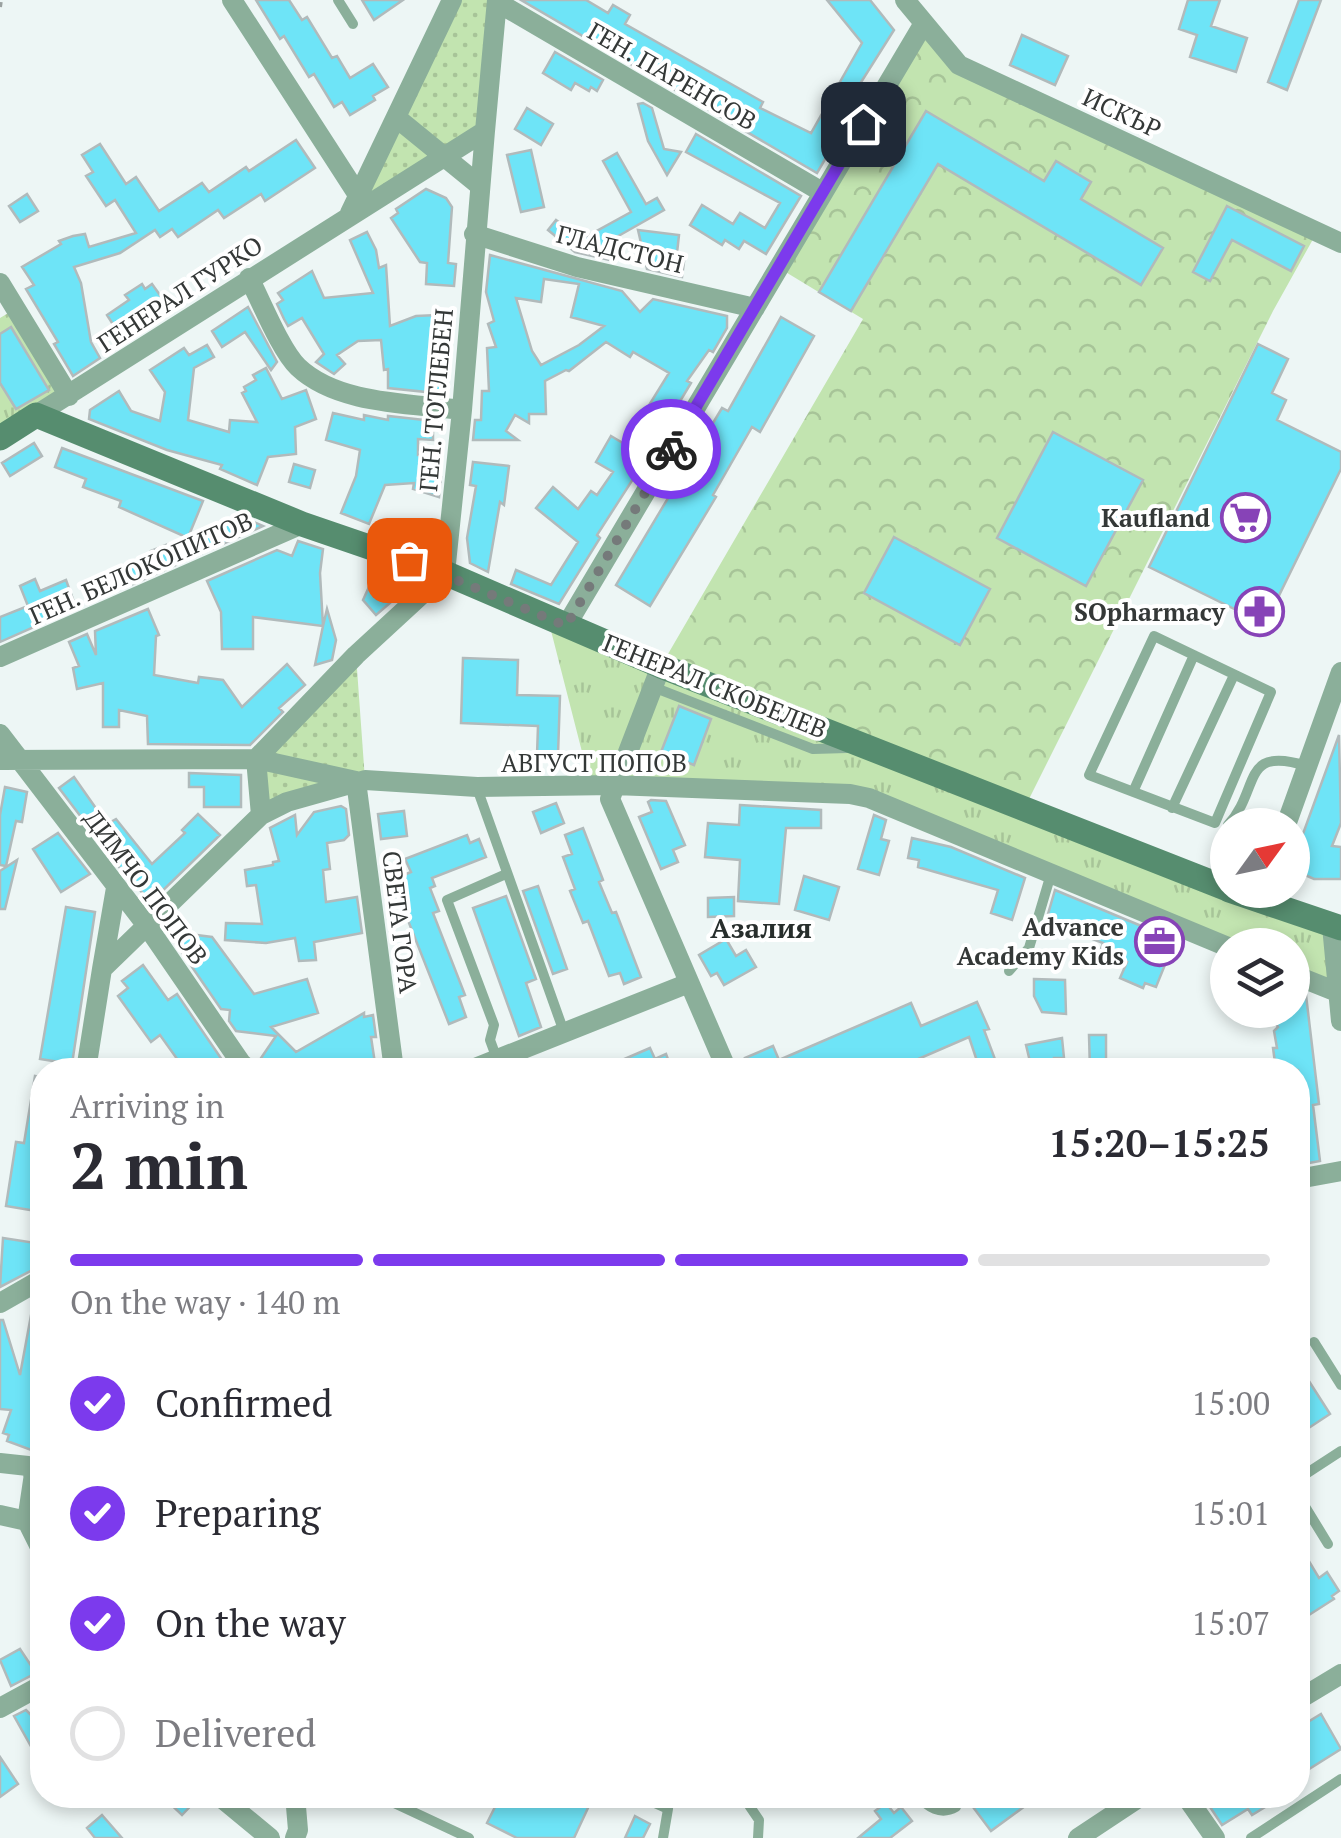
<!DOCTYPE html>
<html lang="en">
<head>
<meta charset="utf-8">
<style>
  body { margin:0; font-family:"PT Serif",serif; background:#f7f7f7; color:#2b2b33; height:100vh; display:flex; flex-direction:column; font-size:38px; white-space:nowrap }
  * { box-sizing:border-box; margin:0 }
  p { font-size:32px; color:#7c7c81 }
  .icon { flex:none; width:55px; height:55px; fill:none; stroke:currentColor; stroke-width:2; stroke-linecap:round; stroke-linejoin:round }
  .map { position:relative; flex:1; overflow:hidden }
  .drawer { position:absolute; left:30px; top:1058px; width:1280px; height:750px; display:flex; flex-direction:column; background:#fff; border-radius:40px; box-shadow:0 5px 15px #0003 }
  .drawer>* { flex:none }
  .needle { width:65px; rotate:57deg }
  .fabs { position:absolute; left:1210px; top:808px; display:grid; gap:20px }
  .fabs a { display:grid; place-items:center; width:100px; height:100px; border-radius:50%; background:#fff; box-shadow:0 5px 15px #0003; font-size:50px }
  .pin { position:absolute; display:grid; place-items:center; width:85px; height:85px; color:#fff; margin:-42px; border-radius:20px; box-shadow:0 5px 15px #0006 }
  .courier { position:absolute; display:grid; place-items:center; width:100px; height:100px; margin:-50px; border:8px solid #7c3aed; border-radius:50%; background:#fff; color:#222; box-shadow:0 2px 12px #0007 }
  .headline em { font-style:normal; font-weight:600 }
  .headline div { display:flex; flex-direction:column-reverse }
  .headline { display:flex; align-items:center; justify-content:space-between; height:170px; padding:0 40px }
  h1 { font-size:65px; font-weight:600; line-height:75px }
  .bar { display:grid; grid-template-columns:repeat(4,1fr); gap:15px 10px; align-content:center; height:120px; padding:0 40px }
  .bar i { height:12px; border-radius:8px; background:#e1e1e2 }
  .bar .selected { background:#7c3aed }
  .bar p { grid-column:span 4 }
  ol { padding:0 40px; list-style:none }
  li { display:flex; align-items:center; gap:30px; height:110px }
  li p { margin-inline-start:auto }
  li .icon { padding:10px; border-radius:50%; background:#7c3aed; color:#fff; stroke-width:4 }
  li:last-child { color:#7c7c81 }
  li i { width:55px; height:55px; border:5px solid #e1e1e2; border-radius:50% }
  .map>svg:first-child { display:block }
</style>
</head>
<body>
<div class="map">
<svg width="1341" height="1838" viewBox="0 0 1341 1838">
  <defs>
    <pattern id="grass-dots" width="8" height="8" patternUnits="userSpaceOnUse" patternTransform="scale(2.5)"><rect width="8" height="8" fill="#c2e4b0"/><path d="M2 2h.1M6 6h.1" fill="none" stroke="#a7c498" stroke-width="1.8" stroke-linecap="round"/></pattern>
    <pattern id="forest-crowns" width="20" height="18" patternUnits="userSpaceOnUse" patternTransform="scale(2.5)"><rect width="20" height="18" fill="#c2e4b0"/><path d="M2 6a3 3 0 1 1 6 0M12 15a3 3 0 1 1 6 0" fill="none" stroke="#a7c498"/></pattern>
    <pattern id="park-tufts" width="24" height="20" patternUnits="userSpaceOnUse" patternTransform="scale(2.5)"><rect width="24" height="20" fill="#c2e4b0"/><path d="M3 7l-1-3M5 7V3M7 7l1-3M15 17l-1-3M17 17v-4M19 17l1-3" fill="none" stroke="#a7c498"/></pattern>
  </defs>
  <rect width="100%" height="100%" fill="#edf6f5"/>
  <path fill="url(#grass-dots)" d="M452 0H497L485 131 350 213Z
    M356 655 365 780 261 815 256 759Z"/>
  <path fill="url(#forest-crowns)" d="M924 23 959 65 1317 232 1273 311 1025 807 661 666 863 319 779 268Z"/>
  <path fill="url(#park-tufts)" d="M15 309 69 396 0 438V318Z
    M548 619 1332 926 1337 992 1293 974 1292 945H1228L869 798 591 787Z"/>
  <path fill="#6ee4f7" stroke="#b1babb" stroke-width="2.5" fill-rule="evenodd" d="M256 0H289L302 20 307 17 332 58 337 56 350 78 373 64 388 87 373 96 375 100 350 115 342 102 334 107 314 74 309 77 284 36 280 39Z
    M362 0H403L374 20Z
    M521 0H586L608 13 613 5 630 15 625 24 763 102 760 108 811 133 862 43 827 0H870L894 30 846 106 854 110 817 173Z
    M1188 0H1220L1211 26 1247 38 1236 72 1190 57 1197 35 1179 29Z
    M1299 0H1321L1287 90 1268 82Z
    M1022 35 1068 56 1055 85 1010 65Z
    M555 52 603 80 597 91 591 87 589 91 575 83 571 90 543 73Z
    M643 103 652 108 664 149 681 152 667 175 648 141 638 104Z
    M527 108 553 124 541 145 515 129Z
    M926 111 1044 181 1056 161 1091 182 1081 199 1163 248 1141 285 938 164 851 311 819 292Z
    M696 134 801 196 766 254 744 241 739 249 725 240 722 245 690 225 702 205 733 224 740 213 765 228 780 203 686 152Z
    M296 140 315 168 265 201 261 194 224 218 218 210 178 237 172 229 160 237 155 230 120 253 74 267 81 283 91 342 100 358 73 376 54 344 58 342 26 289 34 285 22 267 61 244 59 241 73 236 85 234 89 247 136 233 115 200 106 206 86 176 93 172 82 155 100 144 126 184 136 177 159 211 202 183 209 192 246 167 249 171Z
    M531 150 544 207 521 212 507 155Z
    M617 153 646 204 657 198 664 210 606 243 610 260 575 252 548 230 556 220 585 242 584 238 631 212 603 161Z
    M426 189 446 198 452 207 448 263 456 264 454 286 426 284 427 263 420 262 391 218 398 213 396 209Z
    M27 194 38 211 20 222 9 206Z
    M1227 206 1304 246 1291 271 1232 240 1210 281 1193 272Z
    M638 230 679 235 677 253 685 254 682 277 647 269Z
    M367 232 376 250 379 268 386 265 390 326 416 316 437 315V329L450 332 446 394 388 388V369L384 370 381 340 358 341 337 355 345 364 334 374 316 362 324 354 302 318 288 326 284 319 277 304 283 300 278 293 312 271 324 298 373 293 350 240Z
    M490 255 622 291 640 312 653 299 727 316V328L713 352 709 350 687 381 691 383 667 423 646 410 669 373 633 352 630 357 606 342 569 371 566 370 545 381 546 414H529V423L515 415 506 431 518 440H473L475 420H481L482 391H489L487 348 496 347 488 324 494 321 486 292ZM544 279 579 284 571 317 604 326 579 345 541 365 532 351 516 298 541 302Z
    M142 284 145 289 152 284 170 309 123 340 107 315 129 300 125 295Z
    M248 307 277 362 271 370 245 332 222 347 212 331Z
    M781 317 814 336 760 432 752 427 713 495 716 497 650 606 616 585 722 408 728 411Z
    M11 327 49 390 16 409 0 383V334Z
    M1258 344 1288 359 1272 393 1286 400 1277 420 1341 452V469L1265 624 1149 567Z
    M207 345 214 357 194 368 188 420 229 432 230 420 257 422 242 393 246 391 244 387 256 380 253 375 266 368 282 399 306 390 316 419 295 427 296 454 268 457 257 485 220 469 222 465 167 450 89 419 90 410 119 391 131 411 160 421 165 392 150 370 184 348 189 355Z
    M333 413 364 420V415L388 420V416L443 422 442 430H433V440L418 439V455H423L421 471 441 477 439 497 413 489 414 483 385 485 369 524 341 513 356 476 360 450 326 440Z
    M1053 432 1143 480 1086 586 997 538Z
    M611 436 626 445 623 450 644 462 597 535 600 538 559 604 511 584 516 570 551 585 578 542 536 508 553 487 578 509 591 491 597 495 613 472 596 462Z
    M34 443 42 456 10 476 2 463Z
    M62 448 203 501 187 540 243 518 248 524 254 522 263 526 133 584 126 566 153 555 151 551 186 537 119 507 121 501 83 487 86 479 55 467Z
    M473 462 509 466 504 505 500 502 488 572 470 563 467 538 476 486 470 485Z
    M294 464 315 470 310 488 289 482Z
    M414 524 433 525 430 548 400 540 401 528Z
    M894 537 990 589 960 645 864 593Z
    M298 541 323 549 320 573 323 626 327 609 336 640 332 660 315 665 323 626 253 617V649H222L221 612 207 581 277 550 292 556Z
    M378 567 411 579V585L376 615 363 600Z
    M35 579 40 591 66 580 74 602 58 608 61 615 0 642V617L28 606 20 586Z
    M148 609 159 635 156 636 154 675 198 683 199 677 223 680 242 707 287 664 305 685 279 708 283 712 250 745 148 744 147 716 119 710V727H103V683L77 689 73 668 79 666 69 642 87 634 96 655 95 631Z
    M463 658 518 660 517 695 560 696 558 755H537L538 726 461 723Z
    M679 706 711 719 694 765 661 752Z
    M1339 735 1341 823 1332 846 1341 847V879H1314L1305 875 1296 853Z
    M189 773 241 775V807H204V787H189Z
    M74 777 107 824 116 819 152 864 185 833 182 830 198 814 220 835 151 902 123 872 59 788Z
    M5 787 27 792 22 822 16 821 6 866 0 865V815Z
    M651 800 666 801 685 845 673 850 678 862 661 869 639 817 652 812 648 802Z
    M556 803 564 823 541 833 533 812Z
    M740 805 821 810V828H786L779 904 738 901 740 860 705 857 708 823 739 825Z
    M341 806 346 809 349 835 344 840 327 843 330 869 323 870 326 902 357 897 362 933 314 942 316 960 299 961 295 938 266 943 225 940 226 923 262 924 256 885 247 886 245 870 273 865V862L279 861 270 828 295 815 297 835 314 812Z
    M404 811 407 836 381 839 378 814Z
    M874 815 886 820 881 839 889 841 879 875 858 869Z
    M583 828 603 880 599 882 612 913 616 912 641 977 624 984 620 973 609 976 588 921 583 923 570 891 575 889 563 857 572 854 565 835Z
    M58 833 90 874 61 892 33 849Z
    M467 835 470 843 479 839 486 857 432 878 435 886 430 888 439 911 433 913 465 995 459 997 466 1017 449 1024 392 880 411 872 405 859Z
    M912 838 951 847 1025 878 1012 920 991 913 998 890 918 867 919 860 908 858Z
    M17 860 5 909H0V871Z
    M804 876 839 887 829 920 795 910Z
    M538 886 567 969 553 974 523 891Z
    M1055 890 1175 940 1156 987 1145 983 1143 988 1120 978 1127 962 1100 952 1103 943 1046 921Z
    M506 896 536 979 526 983 541 1027 519 1036 473 908Z
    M734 897V916L708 917V898Z
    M66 907 95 912 72 1064 40 1059Z
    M173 932 212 937 254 994 307 979 318 1013 271 1027 296 1052 364 1013V1017L373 1015 376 1037H371L376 1070H271L261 1064 259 1061 276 1036 236 1031 229 1021 230 1010 221 1009 172 938Z
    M726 939 736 956 746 950 756 967 724 985 717 973 711 976 699 955Z
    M143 965 168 1000 177 994 229 1070H185L160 1035 151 1042 118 996 128 988 122 981Z
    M1034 979 1065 980 1066 1014 1042 1012 1034 996Z
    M1292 990 1306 995 1319 1104 1313 1105 1320 1161 1298 1165V1070H1276L1273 1048H1277L1274 1031 1278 1027 1268 1010H1292Z
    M977 1002 989 1029 984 1030 999 1070H980L969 1037 893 1070H750L745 1058 773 1046 779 1060 911 1003 921 1026Z
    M1089 1035H1106V1070H1090Z
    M1062 1038 1064 1058H1054V1070H1032L1026 1045Z
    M650 1048 655 1059 666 1054 672 1070H599Z
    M35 1076 42 1077V1212L6 1206 16 1142 24 1143Z
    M3 1238 42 1244V1265L0 1287Z
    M42 1295V1360L38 1359 34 1409 42 1412V1454L7 1441 9 1435 3 1433 11 1410 0 1409V1320H3L20 1375 34 1299Z
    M1298 1364 1330 1414 1298 1435Z
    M1298 1543 1319 1578 1327 1572 1339 1591 1332 1596 1334 1599 1298 1622V1582L1303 1578 1298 1570Z
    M20 1649 36 1673 11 1686 0 1660Z
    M26 1710 42 1726V1766L14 1716Z
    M1321 1714 1341 1749 1298 1776V1728Z
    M0 1757 18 1784 0 1797Z
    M161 1795H201L182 1815Z
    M501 1795H594L574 1838H517L487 1823Z
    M964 1795H1040L991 1831Z
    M1202 1795H1285L1252 1815 1248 1809 1222 1825Z
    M886 1803 894 1813 901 1807 912 1821 890 1838H858L881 1819 875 1811Z
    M102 1815 122 1838H95L87 1828Z
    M635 1816 650 1824 643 1838H625Z"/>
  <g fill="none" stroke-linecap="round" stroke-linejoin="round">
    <path stroke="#9aa1a0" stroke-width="4" stroke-dasharray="5 8" stroke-linecap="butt" d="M0 7 1 0"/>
    <path stroke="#8baf9a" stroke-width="10" d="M338 0 353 24
      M1154 636 1271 692 1215 823 1089 775Z
      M653 687 813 749 847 748
      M477 788 564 1032
      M1133 792 1194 655
      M1172 808 1234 675
      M1228 825C1261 789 1240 745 1307 766
      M1009 971 1029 948 1051 874
      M497 1059 490 1040 494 1025 447 900 506 874
      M1314 1342 1341 1385
      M1298 1479 1341 1451
      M1298 1495 1328 1544
      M377 1795 469 1838
      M637 1795 668 1809 663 1838
      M742 1795 759 1820 758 1838
      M917 1795C928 1807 940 1816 956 1807
      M1251 1838 1341 1779"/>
    <path stroke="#8baf9a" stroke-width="20" d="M232 0 358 195
      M905 0 959 65 1341 243
      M497 2 822 192
      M398 119 479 185
      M350 213 452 0
      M474 234 577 267 755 308
      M249 278C261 301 281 351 298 367 338 405 411 403 462 410
      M0 283 69 396
      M36 415 485 131 497 0
      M566 626 924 23
      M0 657 302 524
      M661 666 610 799 727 1070
      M0 734 147 926 241 1063 249 1070
      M0 760 256 759 356 655 445 573 462 410 485 131
      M261 815 256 759 356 781 394 1070
      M1286 825 1341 672
      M1332 926 1341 1021
      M102 969 116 888
      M1292 974 1337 992
      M86 1070 102 969 261 815 287 802 365 780 477 787 614 785 850 794 869 798 1228 947
      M470 1070 689 983
      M1298 1179 1341 1171
      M0 1303 42 1279
      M0 1463 28 1466 34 1474 27 1521
      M0 1515 27 1521 42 1551
      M1298 1700 1341 1674
      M0 1708 42 1685
      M218 1795 270 1838
      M295 1795 298 1830 295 1838
      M1185 1795 1215 1838
      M1078 1838 1143 1795"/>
    <path stroke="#568d6f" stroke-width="25" d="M0 438 36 415 302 524 445 573 661 666 1228 889
      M1229 890 1341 928"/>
  </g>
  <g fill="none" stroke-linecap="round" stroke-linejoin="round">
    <path stroke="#757a7a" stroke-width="10" stroke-dasharray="0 18" d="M409 560 566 626 671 449"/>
    <path stroke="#7c3aed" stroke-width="12" d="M671 449 863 124"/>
  </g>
  <defs>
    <symbol id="supermarket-ring" viewBox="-11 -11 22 22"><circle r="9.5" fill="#fff" stroke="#8743b7" stroke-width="1.5"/><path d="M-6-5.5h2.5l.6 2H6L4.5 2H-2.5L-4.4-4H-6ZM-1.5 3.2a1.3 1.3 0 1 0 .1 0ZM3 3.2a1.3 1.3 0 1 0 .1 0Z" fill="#8743b7"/></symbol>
    <symbol id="pharmacy-ring" viewBox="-11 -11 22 22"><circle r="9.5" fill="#fff" stroke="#8743b7" stroke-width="1.5"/><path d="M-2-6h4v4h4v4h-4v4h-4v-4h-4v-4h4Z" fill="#8743b7"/></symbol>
    <symbol id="office-ring" viewBox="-11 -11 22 22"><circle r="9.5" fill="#fff" stroke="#8743b7" stroke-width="1.5"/><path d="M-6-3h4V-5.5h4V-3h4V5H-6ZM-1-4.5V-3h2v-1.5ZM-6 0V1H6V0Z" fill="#8743b7"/></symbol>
  </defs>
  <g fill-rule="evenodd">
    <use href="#supermarket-ring" x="1218" y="490" width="55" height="55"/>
    <use href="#pharmacy-ring" x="1232" y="584" width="55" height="55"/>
    <use href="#office-ring" x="1132" y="914" width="55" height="55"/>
  </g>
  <g text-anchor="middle" stroke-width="8" stroke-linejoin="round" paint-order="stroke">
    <g font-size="25" fill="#343837" stroke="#fff">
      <text transform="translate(672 76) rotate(30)" y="9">ГЕН. ПАРЕНСОВ</text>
      <text transform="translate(1122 113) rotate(25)" y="9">ИСКЪР</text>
      <text transform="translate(620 249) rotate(14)" y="9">ГЛАДСТОН</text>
      <text transform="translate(180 294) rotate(-33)" y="9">ГЕНЕРАЛ ГУРКО</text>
      <text transform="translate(436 400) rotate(-85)" y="9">ГЕН. ТОТЛЕБЕН</text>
      <text transform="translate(141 568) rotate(-24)" y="9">ГЕН. БЕЛОКОПИТОВ</text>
      <text transform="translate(715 686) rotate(22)" y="9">ГЕНЕРАЛ СКОБЕЛЕВ</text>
      <text x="594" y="772">АВГУСТ ПОПОВ</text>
      <text transform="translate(146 887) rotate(53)" y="9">ДИМЧО ПОПОВ</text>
      <text transform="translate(400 922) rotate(83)" y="9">СВЕТА ГОРА</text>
    </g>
    <g font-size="25" font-weight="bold" fill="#343837" stroke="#fff" text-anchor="end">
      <text x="1210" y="527">Kaufland</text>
      <text x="1225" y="621">SOpharmacy</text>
      <text x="1124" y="936">Advance<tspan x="1124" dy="29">Academy Kids</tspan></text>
    </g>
    <g font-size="28" font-weight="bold" fill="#272e2c" stroke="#fff">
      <text x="761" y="938">Азалия</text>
    </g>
  </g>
</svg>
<div class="fabs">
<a><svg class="needle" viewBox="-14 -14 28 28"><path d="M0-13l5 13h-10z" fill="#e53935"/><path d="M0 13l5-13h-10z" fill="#7c7c81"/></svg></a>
<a><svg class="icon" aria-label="layers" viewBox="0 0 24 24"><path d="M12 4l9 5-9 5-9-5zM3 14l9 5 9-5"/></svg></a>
</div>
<div class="pin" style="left:409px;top:560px;background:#ea580c"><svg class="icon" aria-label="bag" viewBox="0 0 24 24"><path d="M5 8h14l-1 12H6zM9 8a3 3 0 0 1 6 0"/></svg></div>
<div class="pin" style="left:863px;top:124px;background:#1f2937"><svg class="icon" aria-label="home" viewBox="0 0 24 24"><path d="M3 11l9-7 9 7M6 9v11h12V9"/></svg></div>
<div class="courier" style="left:671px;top:449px"><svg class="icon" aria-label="bike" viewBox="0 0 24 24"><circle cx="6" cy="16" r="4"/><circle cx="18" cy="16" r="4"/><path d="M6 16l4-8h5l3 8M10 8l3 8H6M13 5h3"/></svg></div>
<section class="drawer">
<div class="headline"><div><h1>2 min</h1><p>Arriving in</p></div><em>15:20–15:25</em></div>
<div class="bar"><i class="selected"></i><i class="selected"></i><i class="selected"></i><i></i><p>On the way · 140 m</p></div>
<ol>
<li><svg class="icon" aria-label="check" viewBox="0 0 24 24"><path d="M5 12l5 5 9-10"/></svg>Confirmed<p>15:00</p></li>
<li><svg class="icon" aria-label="check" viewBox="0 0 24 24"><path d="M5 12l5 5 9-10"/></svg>Preparing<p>15:01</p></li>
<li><svg class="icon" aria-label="check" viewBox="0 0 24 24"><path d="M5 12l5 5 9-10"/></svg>On the way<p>15:07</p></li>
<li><i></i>Delivered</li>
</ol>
</section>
</div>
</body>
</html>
